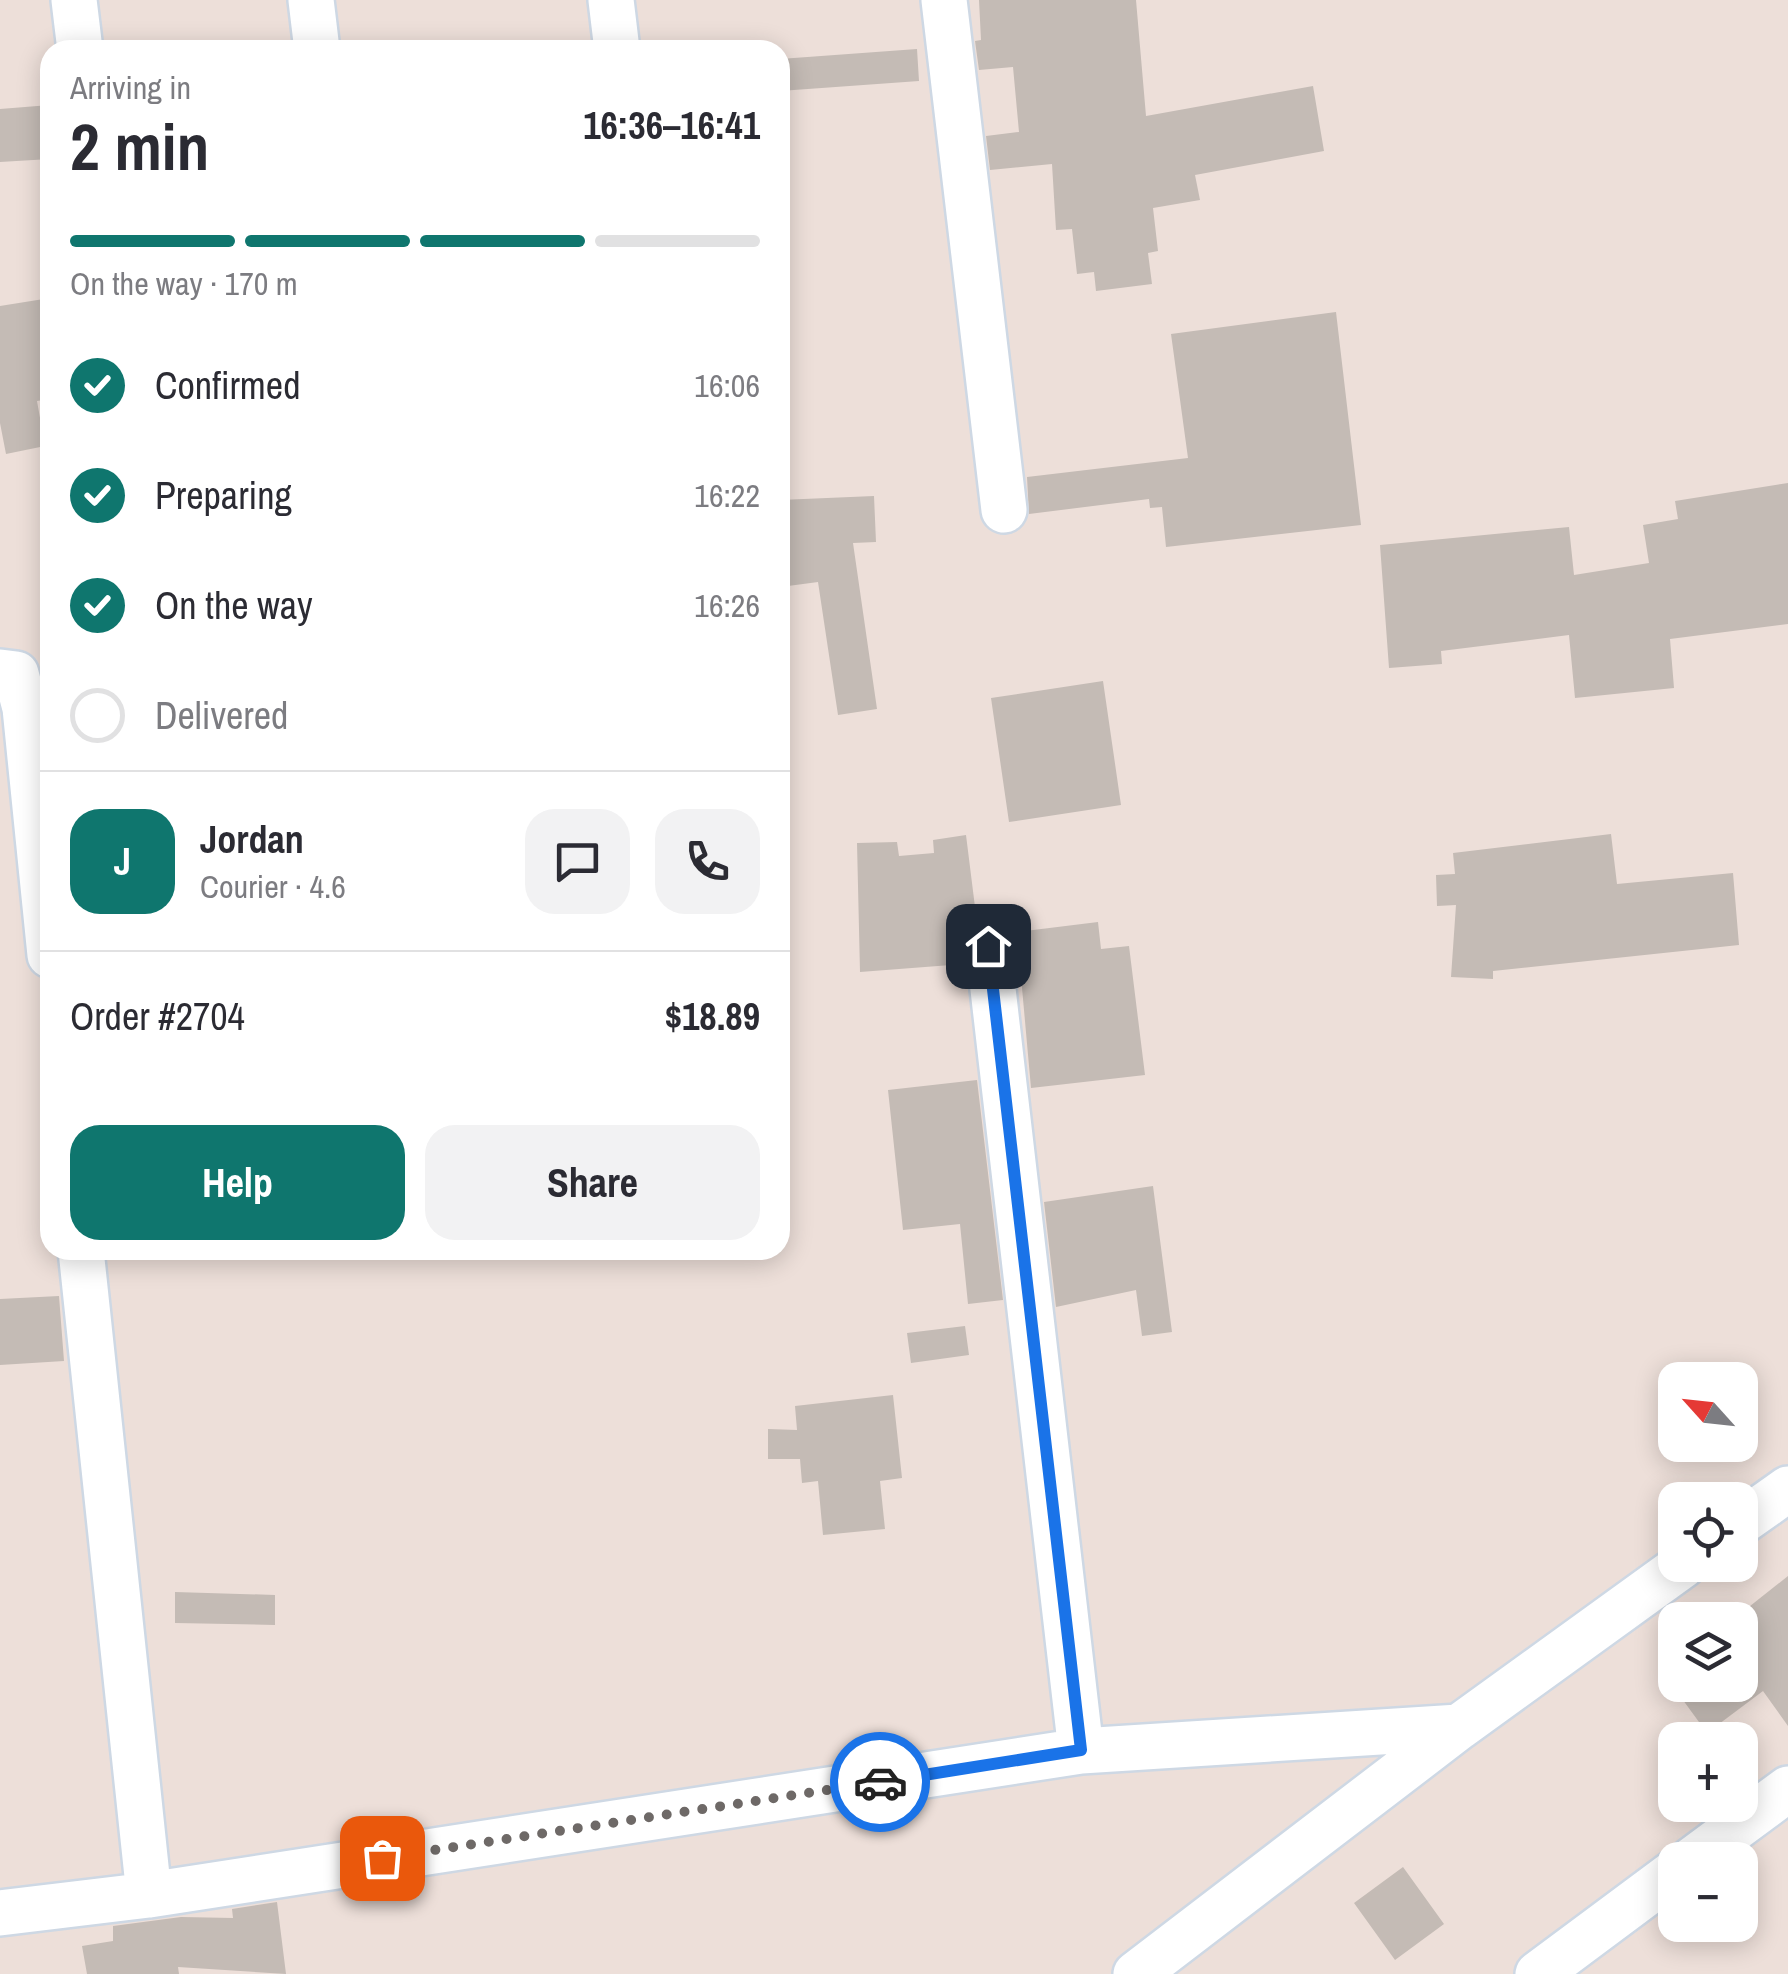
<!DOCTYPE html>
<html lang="en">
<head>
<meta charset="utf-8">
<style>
  body { margin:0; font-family:"Archivo Narrow",sans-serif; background:#f2f2f3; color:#2b2b33; height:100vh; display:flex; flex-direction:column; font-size:38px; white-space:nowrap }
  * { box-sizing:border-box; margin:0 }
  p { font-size:32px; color:#7c7c81 }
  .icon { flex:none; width:55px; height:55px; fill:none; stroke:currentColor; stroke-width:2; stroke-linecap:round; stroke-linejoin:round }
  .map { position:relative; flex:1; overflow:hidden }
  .details { position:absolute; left:40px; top:40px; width:750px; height:1220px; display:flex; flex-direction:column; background:#fff; border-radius:30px; box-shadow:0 5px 25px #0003 }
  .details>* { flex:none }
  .needle { width:65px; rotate:297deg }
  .buttons { position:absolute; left:1658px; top:1362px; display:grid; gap:20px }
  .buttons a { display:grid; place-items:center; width:100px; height:100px; border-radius:20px; background:#fff; box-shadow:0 5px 25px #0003; font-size:50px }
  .pin { position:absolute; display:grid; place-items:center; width:85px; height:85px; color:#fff; margin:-42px; border-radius:20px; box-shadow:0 5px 15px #0006 }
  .courier { position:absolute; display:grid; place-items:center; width:100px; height:100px; margin:-50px; border:8px solid #1a73e8; border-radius:50%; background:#fff; color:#222; box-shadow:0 2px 12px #0007 }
  .head em { font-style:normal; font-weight:700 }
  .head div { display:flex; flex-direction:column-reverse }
  .head { display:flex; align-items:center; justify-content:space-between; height:170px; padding:0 30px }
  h1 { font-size:65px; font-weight:700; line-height:75px }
  .bar { display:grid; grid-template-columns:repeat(4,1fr); gap:15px 10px; align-content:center; height:120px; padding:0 30px }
  .bar i { height:12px; border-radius:8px; background:#e1e1e2 }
  .bar .selected { background:#0f766e }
  .bar p { grid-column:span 4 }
  .line { display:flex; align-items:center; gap:25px; padding:0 30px; border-top:2px solid #e1e1e2 }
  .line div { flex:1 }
  .round { display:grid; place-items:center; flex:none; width:105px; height:105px; border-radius:30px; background:#f2f2f3 }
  ol { padding:0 30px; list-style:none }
  li { display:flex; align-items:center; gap:30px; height:110px }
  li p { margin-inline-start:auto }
  li .icon { padding:10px; border-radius:50%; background:#0f766e; color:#fff; stroke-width:4 }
  li:last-child { color:#7c7c81 }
  li i { width:55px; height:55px; border:5px solid #e1e1e2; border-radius:50% }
  .cta { display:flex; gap:20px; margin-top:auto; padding:20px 30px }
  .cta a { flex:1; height:115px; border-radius:30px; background:#0f766e; color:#fff; font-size:40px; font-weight:700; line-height:115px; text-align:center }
  .cta a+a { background:#f2f2f3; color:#2b2b33 }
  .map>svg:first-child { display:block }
</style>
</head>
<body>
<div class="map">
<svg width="1788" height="1974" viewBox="0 0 1788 1974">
  <rect width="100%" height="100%" fill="#eddfd9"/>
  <path fill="#c4bbb5" d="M979 0H1136L1146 116 1313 86 1324 151 1195 175 1200 200 1153 208 1158 251 1148 253 1152 284 1096 291 1094 272 1077 274 1072 229 1056 230 1052 164 990 170 986 136 1019 132 1013 67 979 70 975 41 981 40Z
    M917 49 919 81 780 91V59Z
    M50 105V159L0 162V109Z
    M50 298V399L37 401 45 446 6 454 0 423V306Z
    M1336 312 1361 525 1166 547 1162 507 1150 508 1149 499 1029 514 1027 477 1188 458 1171 334Z
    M1788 483V624L1670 639 1674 688 1575 698 1569 635 1441 651 1442 664 1389 668 1380 545 1569 527 1574 575 1649 563 1643 525 1678 519 1675 501Z
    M874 496 876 542 853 543 877 709 838 715 818 582 788 586 780 500Z
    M1103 681 1121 805 1009 822 991 698Z
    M1611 834 1617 884 1733 873 1739 945 1493 971V979L1451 977 1456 905 1437 906 1436 875 1455 874 1453 853Z
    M966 835 977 923 964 936V964L860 972 857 843 897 842 899 856 934 853 933 840Z
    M1098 922 1101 949 1129 946 1145 1075 1031 1088 1017 932Z
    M977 1080 1003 1300 968 1304 960 1224 903 1230 888 1090Z
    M1153 1186 1172 1332 1142 1336 1136 1290 1056 1307 1044 1202Z
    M59 1296 64 1361 0 1365V1299Z
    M965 1326 969 1355 911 1363 907 1333Z
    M893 1395 902 1478 880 1481 885 1529 823 1535 818 1481 802 1483 800 1459H768V1429L797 1430 795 1406Z
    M1788 1576V1726L1763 1691 1707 1733 1672 1685H1740V1614Z
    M175 1592 275 1595V1625L175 1623Z
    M1403 1867 1444 1924 1395 1960 1354 1903Z
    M277 1902 286 1974 178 1967 179 1974H87L82 1946 113 1941V1926L181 1917 233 1918 232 1909Z"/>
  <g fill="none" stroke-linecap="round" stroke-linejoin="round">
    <defs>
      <path id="minor" d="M74 0 80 50
        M311 0 317 50
        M611 0 617 50
        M944 0 1004 510
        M0 672 16 674 25 708 50 955
        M988 946 1081 1751
        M81 1250 149 1895
        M1740 1523 1788 1489
        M1692 1860 1788 1789
        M0 1913 149 1895 1081 1751 1459 1727
        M1136 1974 1459 1727 1683 1565
        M1538 1974 1675 1872"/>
    </defs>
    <use href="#minor" stroke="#ced8e4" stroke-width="50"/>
    <use href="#minor" stroke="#fff" stroke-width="45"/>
  </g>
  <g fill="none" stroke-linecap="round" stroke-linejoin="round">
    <path stroke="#6e6967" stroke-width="10" stroke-dasharray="0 18" d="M382 1858 880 1782"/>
    <path stroke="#1a73e8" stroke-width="12" d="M880 1782 1081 1750 988 946"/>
  </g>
</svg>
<div class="buttons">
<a><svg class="needle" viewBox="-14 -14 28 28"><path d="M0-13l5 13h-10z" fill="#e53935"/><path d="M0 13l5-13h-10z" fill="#7c7c81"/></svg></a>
<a><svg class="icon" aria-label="locate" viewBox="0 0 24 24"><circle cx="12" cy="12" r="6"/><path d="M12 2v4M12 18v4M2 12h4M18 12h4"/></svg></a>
<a><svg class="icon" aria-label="layers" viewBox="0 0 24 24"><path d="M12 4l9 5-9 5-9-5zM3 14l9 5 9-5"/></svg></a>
<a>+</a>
<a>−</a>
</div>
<div class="pin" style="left:382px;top:1858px;background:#ea580c"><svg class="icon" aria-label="bag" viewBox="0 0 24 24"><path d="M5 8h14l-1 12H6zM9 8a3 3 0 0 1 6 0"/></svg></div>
<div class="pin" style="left:988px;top:946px;background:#1f2937"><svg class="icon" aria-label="home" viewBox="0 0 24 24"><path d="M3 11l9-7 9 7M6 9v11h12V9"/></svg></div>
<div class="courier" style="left:880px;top:1782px"><svg class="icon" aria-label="car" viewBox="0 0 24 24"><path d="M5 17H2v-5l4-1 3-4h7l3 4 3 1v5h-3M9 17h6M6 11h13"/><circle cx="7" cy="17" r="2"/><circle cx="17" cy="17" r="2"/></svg></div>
<section class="details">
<div class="head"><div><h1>2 min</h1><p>Arriving in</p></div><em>16:36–16:41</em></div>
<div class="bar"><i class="selected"></i><i class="selected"></i><i class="selected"></i><i></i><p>On the way · 170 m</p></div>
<ol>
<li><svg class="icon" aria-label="check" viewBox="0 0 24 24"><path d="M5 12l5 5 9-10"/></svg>Confirmed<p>16:06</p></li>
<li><svg class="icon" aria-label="check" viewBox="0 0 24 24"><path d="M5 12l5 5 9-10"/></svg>Preparing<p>16:22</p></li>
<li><svg class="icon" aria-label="check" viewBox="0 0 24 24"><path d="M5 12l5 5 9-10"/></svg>On the way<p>16:26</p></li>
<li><i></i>Delivered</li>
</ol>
<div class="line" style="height:180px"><b class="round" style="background:#0f766e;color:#fff">J</b><div><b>Jordan</b><p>Courier · 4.6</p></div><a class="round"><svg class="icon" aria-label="chat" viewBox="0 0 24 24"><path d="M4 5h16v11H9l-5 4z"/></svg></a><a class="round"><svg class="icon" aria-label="phone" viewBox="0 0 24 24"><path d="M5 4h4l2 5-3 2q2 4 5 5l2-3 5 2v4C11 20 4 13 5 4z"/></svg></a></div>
<div class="line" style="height:130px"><div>Order #2704</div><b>$18.89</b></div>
<div class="cta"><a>Help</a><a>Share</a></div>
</section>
</div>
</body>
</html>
